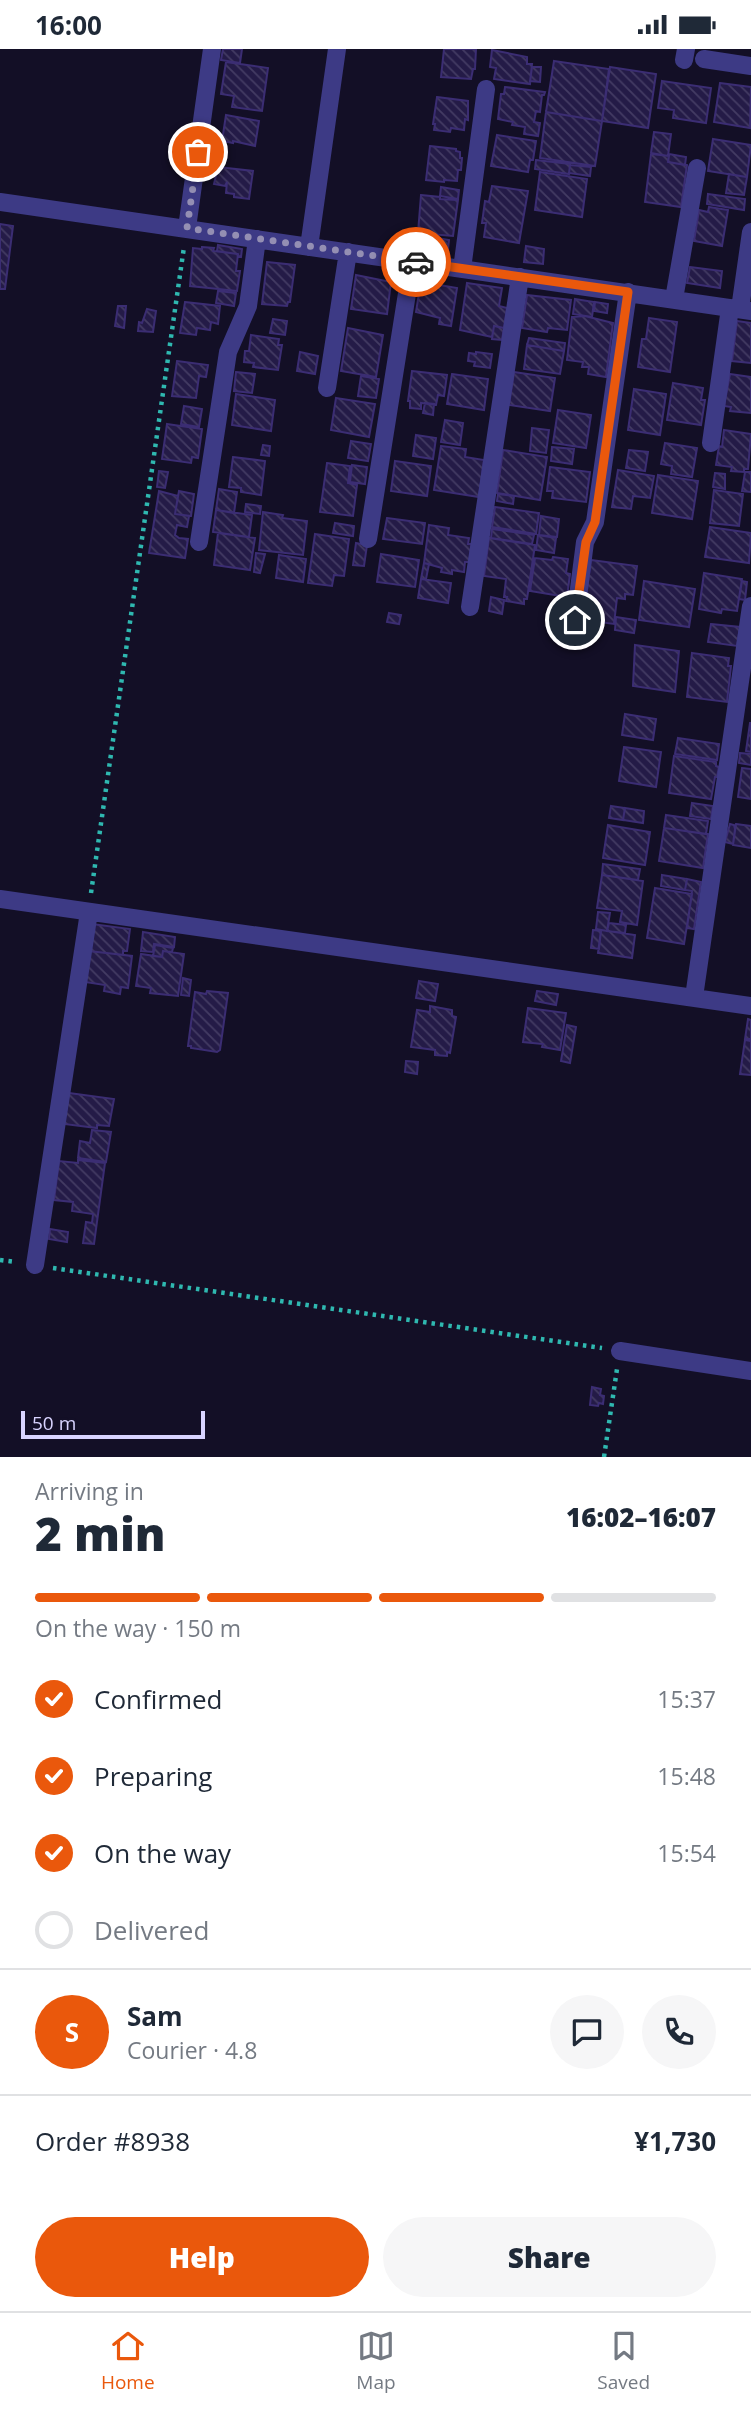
<!DOCTYPE html>
<html lang="en">
<head>
<meta charset="utf-8">
<style>
  body { margin:0; font-family:"Open Sans",sans-serif; background:#f6f6f7; color:#1f2937; height:100vh; display:flex; flex-direction:column; font-size:26px; white-space:nowrap }
  * { box-sizing:border-box; margin:0 }
  p { font-size:23px; color:#747a83 }
  .icon { flex:none; width:38px; height:38px; fill:none; stroke:currentColor; stroke-width:2; stroke-linecap:round; stroke-linejoin:round }
  .map { position:relative; height:1408px; overflow:hidden }
  .side { display:flex; flex-direction:column; background:#fff; flex:1 }
  .side>* { flex:none }
  .scale { position:absolute; left:21px; bottom:18px; width:184px; box-sizing:border-box; padding-left:7px; border:4px solid #d9d4ff; border-top:0; font-size:19px; line-height:24px; white-space:nowrap; color:#d9d4ff; -webkit-text-stroke:5px #130f26; paint-order:stroke }
  .pin { position:absolute; display:grid; place-items:center; width:60px; height:60px; color:#fff; margin:-30px; border:4px solid #fff; border-radius:50%; box-shadow:0 2px 7px #0007 }
  .courier { position:absolute; display:grid; place-items:center; width:70px; height:70px; margin:-35px; border:5px solid #ea580c; border-radius:50%; background:#fff; color:#222; box-shadow:0 2px 9px #0007 }
  .head em { font-style:normal; font-weight:800 }
  .head div { display:flex; flex-direction:column-reverse }
  .head { display:flex; align-items:center; justify-content:space-between; height:119px; padding:0 35px }
  h1 { font-size:46px; font-weight:800; line-height:52px }
  .bar { display:grid; grid-template-columns:repeat(4,1fr); gap:10px 7px; align-content:center; height:84px; padding:0 35px }
  .bar i { height:9px; border-radius:5px; background:#e0e1e3 }
  .bar .active { background:#ea580c }
  .bar p { grid-column:span 4 }
  .line { display:flex; align-items:center; gap:18px; padding:0 35px; border-top:2px solid #e0e1e3 }
  .line div { flex:1 }
  .round { display:grid; place-items:center; flex:none; width:74px; height:74px; border-radius:37px; background:#f6f6f7 }
  ol { padding:0 35px; list-style:none }
  li { display:flex; align-items:center; gap:21px; height:77px }
  li p { margin-inline-start:auto }
  li .icon { padding:7px; border-radius:50%; background:#ea580c; color:#fff; stroke-width:4 }
  li:last-child { color:#747a83 }
  li i { width:38px; height:38px; border:4px solid #e0e1e3; border-radius:50% }
  .cta { display:flex; gap:14px; margin-top:auto; padding:14px 35px }
  .cta a { flex:1; height:80px; border-radius:42px; background:#ea580c; color:#fff; font-size:28px; font-weight:800; line-height:80px; text-align:center }
  .cta a+a { background:#f6f6f7; color:#1f2937 }
  .status { display:flex; justify-content:space-between; align-items:center; height:49px; padding:0 35px; background:#fff; direction:ltr }
  .status svg { height:19px; fill:currentColor }
  .dock { display:flex; justify-content:space-around; align-items:center; height:98px; border-top:2px solid #e0e1e3; background:#fff; font-size:19px; color:#747a83 }
  .dock a { display:grid; justify-items:center; gap:4px }
  .dock .active { color:#ea580c }
  .map>svg:first-child { display:block }
</style>
</head>
<body>
<div class="status"><b>16:00</b><svg viewBox="0 0 49 12"><path d="M0 12V9h3v3zM5 12V6h3v6zM10 12V3h3v9zM15 12V0h3v12zM26 1h20v11H26zM47 4h2v5h-2z"/></svg></div>
<div class="map">
<svg width="751" height="1408" viewBox="0 0 751 1408">
  <defs>
    <pattern id="building-back-hatch" width="6" height="6" patternUnits="userSpaceOnUse" patternTransform="scale(1.75)"><rect width="6" height="6" fill="#241b47"/><path d="M-1 5l2 2M0 0l6 6M5-1l2 2" fill="none" stroke="#433b63"/></pattern>
  </defs>
  <rect width="100%" height="100%" fill="#130f26"/>
  <path fill="url(#building-back-hatch)" stroke="#3b2d73" stroke-width="2" d="M223 0H242L240 14 221 11Z
    M444 0H476L475 20H473L471 30 441 28Z
    M492 1 527 8V15H532L530 35 494 30 496 19 490 18Z
    M554 12 609 20 602 72 546 63Z
    M226 13 268 19 262 62 232 58 234 47 221 45Z
    M532 18H541L540 33 530 32Z
    M610 18 656 25 648 79 602 72Z
    M662 32 711 39 706 74 673 69 674 61 658 59Z
    M720 34 751 38 750 79 714 73Z
    M505 38 545 43 544 46H542L540 63 536 62 534 73 540 74 538 87 524 85 525 78 512 76 513 73 498 70 501 45H504Z
    M437 48 468 52V71L465 70 464 81 451 79 450 83 434 81 435 75H433Z
    M546 63 602 72 595 117 540 109Z
    M226 66 259 72 255 97 233 92V94L222 92Z
    M654 83 671 85 668 107 651 104Z
    M497 86 536 92 533 111H530L528 123 491 117Z
    M713 90 751 96 747 128 708 122Z
    M430 97 456 100V102L460 103V109H462L461 121H458L457 132 444 131V133L426 131Z
    M651 105 669 107 668 113 687 116 681 158 645 153Z
    M669 105 686 108 685 116 668 113Z
    M536 111 570 115 569 125 535 120Z
    M570 116 591 118 590 127 569 124Z
    M218 118 253 122 249 150 234 148V145L226 144 227 133 225 137 214 135Z
    M540 123 587 130 582 168 535 161Z
    M729 125 747 128 744 146 726 144Z
    M492 137 528 142 519 194 484 188 486 174H482L485 152 489 153Z
    M441 138 459 141 458 150 440 147Z
    M708 145 745 150 744 161 707 155Z
    M421 146 440 148V150L458 151 453 187 418 184Z
    M709 158 728 161 722 197 694 192 699 161 708 163Z
    M0 175 13 177 5 240H0Z
    M414 185 449 191 448 200 413 195Z
    M218 196 242 200 241 208 238 207V205L217 202Z
    M526 197 544 200 543 215 524 213Z
    M202 198 214 199 213 202 238 205 236 222H240L237 242 190 237 193 199 202 200Z
    M267 213 295 216 290 253H288L287 257 262 255Z
    M690 218 722 222 720 239 687 234Z
    M356 226 391 233 387 265 351 260Z
    M428 234 457 239 451 277 439 275 440 269 416 263 420 238Z
    M467 234 502 239 499 257 507 259 504 279 494 277 492 288 460 281Z
    M218 242 236 244 234 257 216 254Z
    M527 246 571 251 567 281 548 279 547 283 522 279Z
    M575 250 594 253 592 268 573 265Z
    M185 253 220 257 218 275 211 273 210 281 197 279 196 286 180 284Z
    M595 253 608 255 607 264 594 262Z
    M118 257H126L124 279 115 277Z
    M147 260 156 262 153 283 138 282 139 273 142 274Z
    M585 267 613 274 606 328 588 325 589 318H582L583 313 567 311 572 268Z
    M649 269 677 273 670 323 638 318 642 290H646Z
    M273 270 287 272 285 286 270 284Z
    M737 272 751 274V314L732 312Z
    M494 277 504 279 502 291 492 290Z
    M348 279 383 286 376 328 341 322Z
    M251 286 279 290 278 296H282L278 321 253 318 254 314 244 313 245 302H249Z
    M529 289 565 294 564 302 527 296Z
    M527 296 564 302 560 325 524 320Z
    M300 303 318 307 315 325 297 322Z
    M476 303 492 305 490 319 474 317 475 313 468 312 469 304 476 305Z
    M177 312 208 316 206 328 199 327 196 349 172 347Z
    M412 322 447 326 444 347 438 346 436 356 421 354V360L410 359V352H408Z
    M236 323 255 325 252 344 234 342Z
    M514 323 555 329 550 362 509 356Z
    M452 325 488 330 484 361 447 355Z
    M730 325 751 328V364L730 362 731 358 724 357Z
    M361 327 379 330 376 349 358 347Z
    M673 334 703 339 701 351H705L701 376 667 371Z
    M634 340 666 345 660 386 628 381Z
    M236 345 275 351 271 382 232 376Z
    M336 349 375 355 369 388 331 381Z
    M425 354 434 355 433 366 423 364Z
    M184 357 202 360 199 378 181 375Z
    M558 361 591 366 586 399 553 394Z
    M445 371 463 374 460 396 441 393Z
    M167 375 202 380 198 409 192 408 191 414 162 410Z
    M532 379 549 381 546 404 530 402Z
    M724 381 751 385 748 420H744V423L731 422 732 418 716 416 719 397 722 398Z
    M416 386 436 389 433 410 413 407Z
    M351 392 371 395 368 412 348 409Z
    M665 394 697 399 692 428 671 425 672 417 661 415Z
    M263 396 270 397 269 407 261 406Z
    M441 397 466 400 465 408 484 411 479 448 434 441Z
    M552 398 574 400 572 415 551 412Z
    M503 401 547 408 540 451 497 444Z
    M629 401 648 403 645 422 626 419Z
    M233 408 265 412 261 446 241 443V439L229 438Z
    M395 412 431 417 427 447 391 442Z
    M327 414 350 417 348 434 357 436 353 467 320 463Z
    M352 416 367 418 365 435 350 433Z
    M550 418 590 423 586 453 552 449 553 442H547Z
    M618 421 654 427 650 449 633 447 631 460 612 458Z
    M159 422 168 423 165 439 157 438Z
    M745 423H751V443L742 442Z
    M715 424 725 425V440L713 438Z
    M658 426 698 432 692 470 652 464Z
    M219 440 237 443 234 464 216 461Z
    M714 441 743 445 739 477 710 474Z
    M159 442 178 447 175 465 189 467 187 478 177 476 175 486 179 489 188 490 185 509 149 504Z
    M179 442 194 445 191 467 175 465Z
    M498 445 514 447 513 455 497 452Z
    M246 455 261 457 260 465 245 463Z
    M495 458 539 464 536 485 492 478Z
    M216 461 252 466 249 488 213 483Z
    M263 463 283 466 282 469 307 472 303 506 259 501Z
    M541 467 559 470 557 488 539 486Z
    M387 469 425 474 422 495 383 490Z
    M335 474 354 477 353 487 333 484Z
    M429 476 449 479 448 486 469 489 468 495H472L469 513H465L464 523 452 521V525L441 523 442 519 424 514Z
    M710 478 751 484 749 514 705 508Z
    M492 480 534 486 532 495 491 489Z
    M218 484 255 489 250 521 214 516Z
    M315 485 349 490 344 527 334 526 332 537 308 534Z
    M538 486 556 489 554 504 536 501Z
    M489 489 535 496 527 550H524V555L506 552 507 548H504L506 530 484 527Z
    M356 494 367 496 364 517 353 516Z
    M256 504 265 505 260 524 254 523Z
    M381 505 419 511 415 538 377 533Z
    M279 506 306 510 303 533 276 529Z
    M553 508 568 510 566 524 570 525 567 548 530 542 535 509 552 511Z
    M591 511 637 517 633 546 625 545V550L617 549 614 575 583 571Z
    M424 514 429 515 426 530H421Z
    M704 524 742 530 737 562 722 560 721 564 699 560Z
    M421 530 451 534 448 554 418 549Z
    M644 532 695 540 689 578 639 571Z
    M742 532 747 533 745 551 739 550Z
    M491 548 504 551 502 565 489 562Z
    M389 564 401 566 399 575 387 573Z
    M616 568 636 571 634 584 615 581Z
    M711 575 740 578 737 597 708 593Z
    M635 596 679 602 675 643 633 637Z
    M692 604 729 609 728 617H731L727 653 687 648Z
    M625 665 656 670 653 691 622 686Z
    M750 674H751V703L746 702Z
    M678 689 719 695 717 711 675 705Z
    M624 698 661 703 656 738 619 732Z
    M740 704 751 705V716L739 714Z
    M674 707 716 713V717L719 718 717 728H715L711 750 669 744Z
    M742 719 751 720V750L738 748Z
    M692 754 713 757 711 770 690 767Z
    M611 757 625 759 623 771 609 769Z
    M625 759 644 762 643 774 623 771Z
    M666 766 708 772 706 785 664 779Z
    M730 775 734 776 735 780 733 795 725 793Z
    M736 775 751 777V799L733 796Z
    M608 776 650 783 645 816 603 809Z
    M664 779 708 785 703 819 659 812Z
    M603 815 640 820 638 831 602 826Z
    M602 826 643 832 637 876 620 873 622 862 597 859Z
    M662 826 687 830 685 841 661 837Z
    M687 830 701 833 694 880 687 879 692 842 685 841Z
    M655 839 692 845 684 895 647 889Z
    M598 863 610 864 607 882 596 880Z
    M609 874 626 876 625 884 607 882Z
    M92 875 130 880 127 902H123V906L89 902Z
    M593 881 601 882 599 900 591 899Z
    M601 881 635 886 632 909 598 904Z
    M143 883 175 888 174 898 154 895 153 903 141 902Z
    M155 896 173 899 172 903 163 902 162 908 153 907Z
    M89 902 132 907 128 939 121 938 120 945 104 942 105 936 85 933Z
    M163 902 184 905 178 947 150 944 151 939 136 937 141 905 162 908Z
    M183 929 191 931 189 947 181 946Z
    M419 932 438 935 435 952 416 949Z
    M207 942 228 944 220 1001 217 1003 191 999V997H188L195 943 206 945Z
    M537 942 558 945 556 956 535 952Z
    M430 957 452 961V967L456 968 450 1004 447 1003V1007L435 1006V1001L411 998 417 961 430 963Z
    M528 959 566 964 560 1001 542 998 543 995 523 993Z
    M748 970 751 971V990H745Z
    M567 976 576 978 570 1014 561 1012Z
    M745 991 751 992V1026L740 1025Z
    M406 1012 418 1013 417 1025 405 1023Z
    M69 1044 114 1050 109 1077 97 1076V1079L64 1075Z
    M92 1081 111 1083 106 1113 78 1109 80 1092 90 1094Z
    M78 1111 105 1114 94 1195 83 1194 86 1173 92 1174 93 1165 72 1162 73 1153 54 1151 59 1112 78 1114Z
    M50 1180 68 1183 67 1193 49 1190Z
    M592 1338 601 1340 600 1346 604 1347 603 1355 599 1354 598 1357 590 1356Z"/>
  <g fill="none" stroke-linecap="round" stroke-linejoin="round">
    <path stroke="#2fb8b0" stroke-width="4.5" stroke-dasharray="3.5 5" stroke-linecap="butt" d="M91 844 184 198
      M0 1211 16 1213
      M53 1219 602 1299
      M604 1408 617 1320"/>
    <path stroke="#3d3a85" stroke-width="18" d="M704 10 751 17
      M684 11 686 0
      M0 153 751 262
      M187 179 212 0
      M309 198 337 0
      M462 220 486 40
      M674 250 697 119
      M740 260 751 183
      M327 339 348 203
      M711 394 730 259
      M368 490 412 213
      M199 493 228 303 248 257 257 190
      M470 558 520 228
      M575 571 585 493 595 473 628 243
      M0 850 751 957
      M694 948 751 557
      M35 1216 89 863
      M620 1302 751 1322"/>
  </g>
  <g fill="none" stroke-linecap="round" stroke-linejoin="round">
    <path stroke="#948fb3" stroke-width="7" stroke-dasharray="0 12.6" d="M198 103 187 179 416 213"/>
    <path stroke="#ea580c" stroke-width="9" d="M416 213 628 243 595 473 586 493 575 571"/>
  </g>
</svg>
<div class="scale">50 m</div>
<div class="pin" style="left:198px;top:103px;background:#ea580c"><svg class="icon" aria-label="bag" viewBox="0 0 24 24"><path d="M5 8h14l-1 12H6zM9 8a3 3 0 0 1 6 0"/></svg></div>
<div class="pin" style="left:575px;top:571px;background:#1f2937"><svg class="icon" aria-label="home" viewBox="0 0 24 24"><path d="M3 11l9-7 9 7M6 9v11h12V9"/></svg></div>
<div class="courier" style="left:416px;top:213px"><svg class="icon" aria-label="car" viewBox="0 0 24 24"><path d="M5 17H2v-5l4-1 3-4h7l3 4 3 1v5h-3M9 17h6M6 11h13"/><circle cx="7" cy="17" r="2"/><circle cx="17" cy="17" r="2"/></svg></div>
</div>
<section class="side">
<div class="head"><div><h1>2 min</h1><p>Arriving in</p></div><em>16:02–16:07</em></div>
<div class="bar"><i class="active"></i><i class="active"></i><i class="active"></i><i></i><p>On the way · 150 m</p></div>
<ol>
<li><svg class="icon" aria-label="check" viewBox="0 0 24 24"><path d="M5 12l5 5 9-10"/></svg>Confirmed<p>15:37</p></li>
<li><svg class="icon" aria-label="check" viewBox="0 0 24 24"><path d="M5 12l5 5 9-10"/></svg>Preparing<p>15:48</p></li>
<li><svg class="icon" aria-label="check" viewBox="0 0 24 24"><path d="M5 12l5 5 9-10"/></svg>On the way<p>15:54</p></li>
<li><i></i>Delivered</li>
</ol>
<div class="line" style="height:126px"><b class="round" style="background:#ea580c;color:#fff">S</b><div><b>Sam</b><p>Courier · 4.8</p></div><a class="round"><svg class="icon" aria-label="chat" viewBox="0 0 24 24"><path d="M4 5h16v11H9l-5 4z"/></svg></a><a class="round"><svg class="icon" aria-label="phone" viewBox="0 0 24 24"><path d="M5 4h4l2 5-3 2q2 4 5 5l2-3 5 2v4C11 20 4 13 5 4z"/></svg></a></div>
<div class="line" style="height:91px"><div>Order #8938</div><b>¥1,730</b></div>
<div class="cta"><a>Help</a><a>Share</a></div>
</section>
<nav class="dock">
<a class="active"><svg class="icon" aria-label="home" viewBox="0 0 24 24"><path d="M3 11l9-7 9 7M6 9v11h12V9"/></svg>Home</a>
<a><svg class="icon" aria-label="map" viewBox="0 0 24 24"><path d="M3 6l6-2 6 2 6-2v14l-6 2-6-2-6 2zM9 4v14M15 6v14"/></svg>Map</a>
<a><svg class="icon" aria-label="saved" viewBox="0 0 24 24"><path d="M7 4h10v16l-5-4-5 4z"/></svg>Saved</a>
</nav>
</body>
</html>
